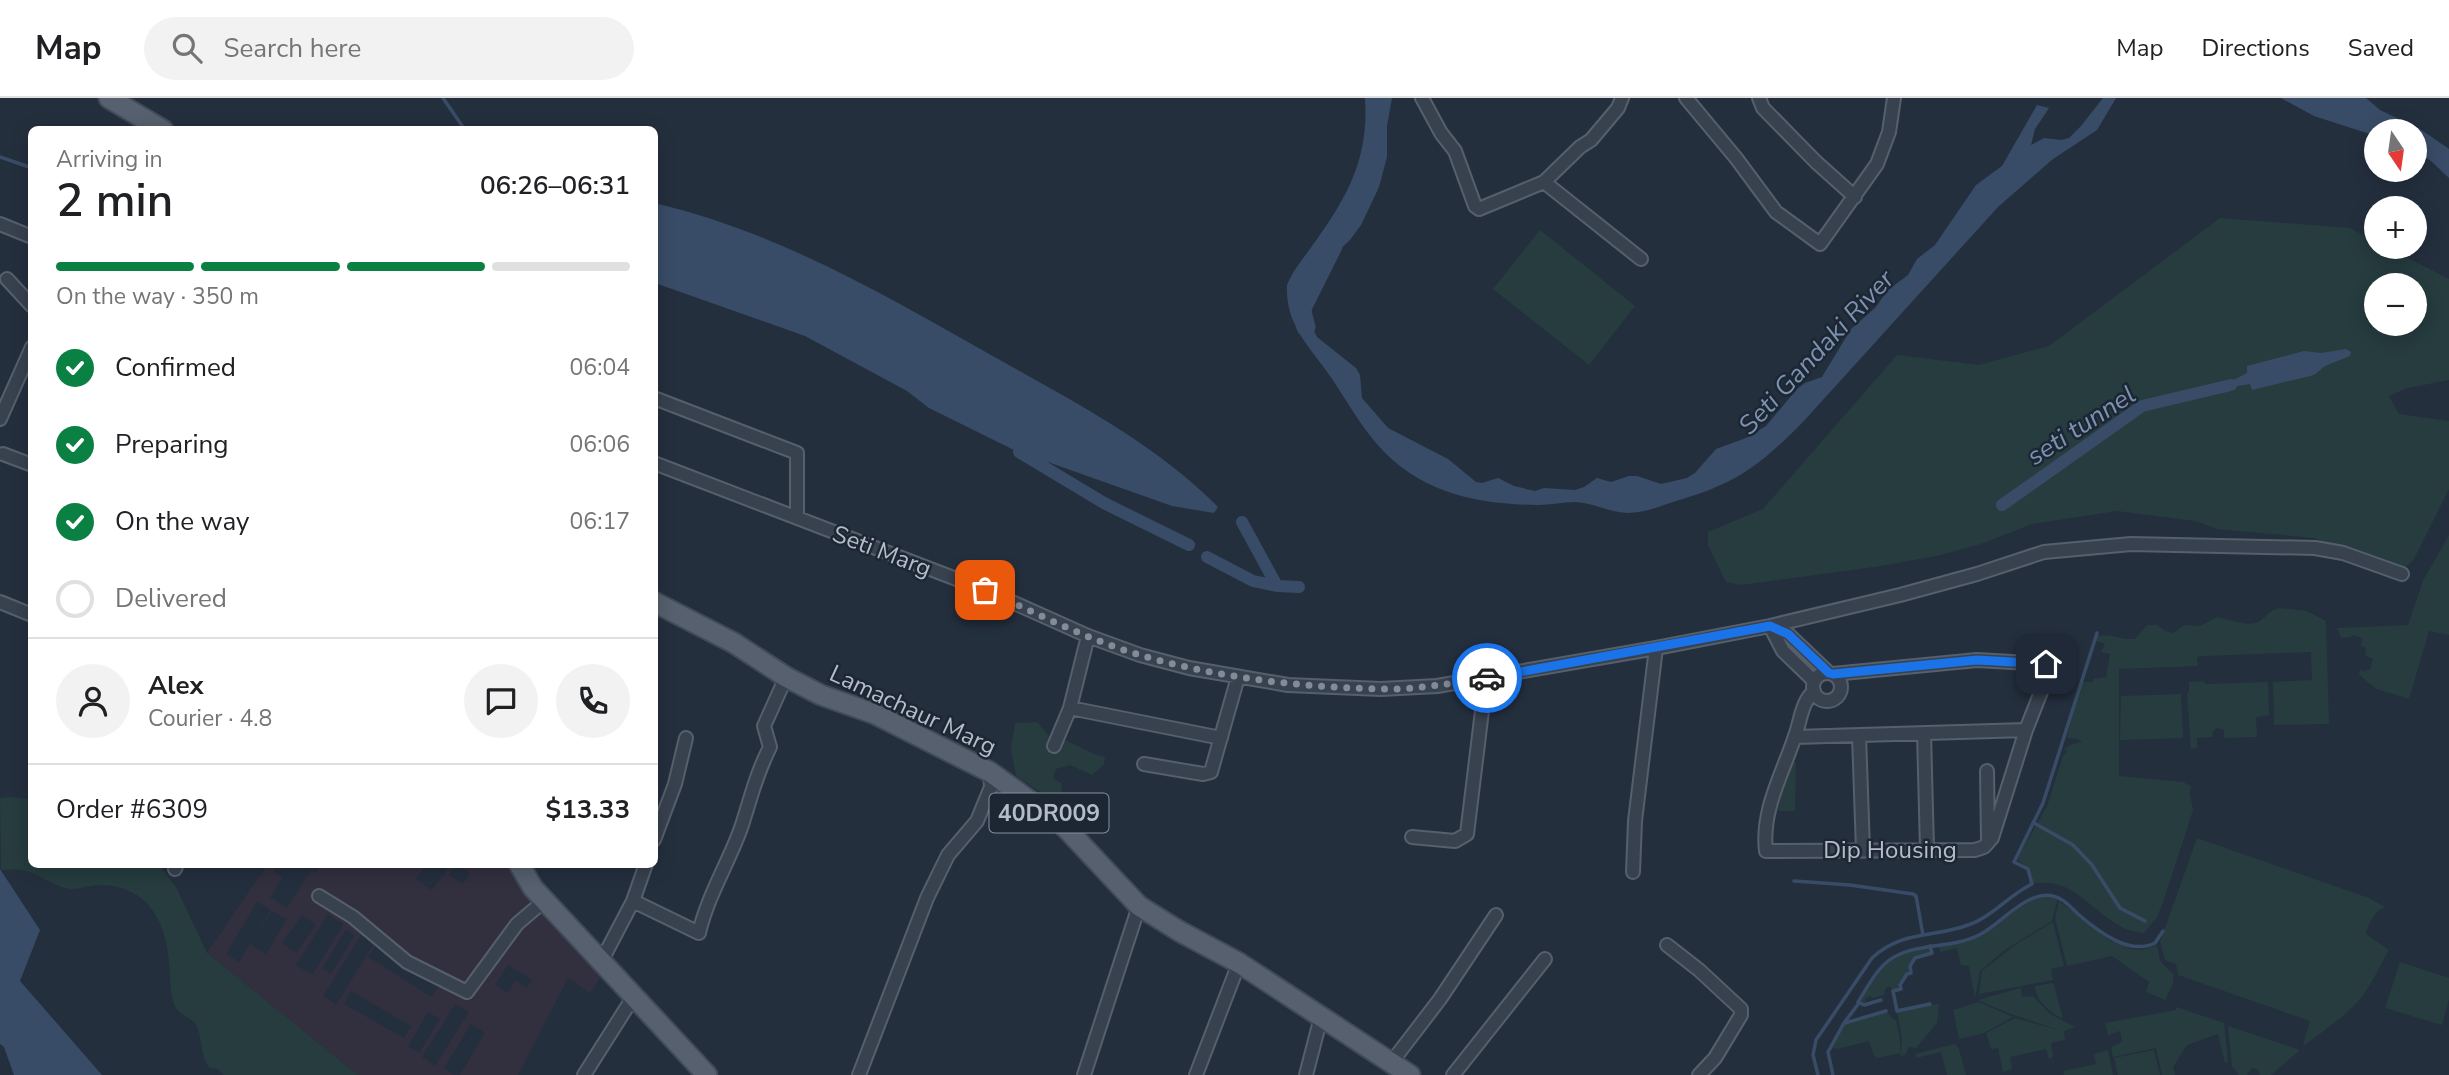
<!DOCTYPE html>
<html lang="en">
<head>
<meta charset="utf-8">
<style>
  body { margin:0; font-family:"Nunito Sans",sans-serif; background:#f2f2f2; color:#202124; height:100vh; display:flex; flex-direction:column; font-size:26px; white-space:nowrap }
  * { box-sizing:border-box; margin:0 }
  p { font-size:23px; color:#757577 }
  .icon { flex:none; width:38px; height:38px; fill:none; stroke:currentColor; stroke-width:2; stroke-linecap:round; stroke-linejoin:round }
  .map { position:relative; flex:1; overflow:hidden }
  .details { position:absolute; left:28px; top:28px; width:630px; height:742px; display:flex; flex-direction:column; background:#fff; border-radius:10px; box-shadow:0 4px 18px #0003 }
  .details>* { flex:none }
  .needle { width:46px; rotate:167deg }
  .controls { position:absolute; left:2364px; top:21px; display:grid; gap:14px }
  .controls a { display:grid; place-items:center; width:63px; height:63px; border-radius:50%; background:#fff; box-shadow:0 4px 18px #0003; font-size:35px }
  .pin { position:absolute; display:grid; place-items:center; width:60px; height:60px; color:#fff; margin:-30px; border-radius:14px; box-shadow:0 4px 10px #0006 }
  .courier { position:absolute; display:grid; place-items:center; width:70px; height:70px; margin:-35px; border:5px solid #1a73e8; border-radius:50%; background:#fff; color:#222; box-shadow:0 2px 9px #0007 }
  .summary em { font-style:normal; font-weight:600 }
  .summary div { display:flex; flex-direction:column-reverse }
  .summary { display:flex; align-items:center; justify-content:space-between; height:119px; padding:0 28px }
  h1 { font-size:46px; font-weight:600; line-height:52px }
  .bar { display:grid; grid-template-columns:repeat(4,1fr); gap:10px 7px; align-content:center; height:84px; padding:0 28px }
  .bar i { height:9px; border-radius:5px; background:#e0e0e0 }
  .bar .on { background:#0b8043 }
  .bar p { grid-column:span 4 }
  .line { display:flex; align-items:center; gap:18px; padding:0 28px; border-top:2px solid #e0e0e0 }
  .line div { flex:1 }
  .round { display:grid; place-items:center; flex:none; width:74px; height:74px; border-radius:37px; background:#f2f2f2 }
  ol { padding:0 28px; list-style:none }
  li { display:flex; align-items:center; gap:21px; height:77px }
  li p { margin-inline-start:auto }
  li .icon { padding:7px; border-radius:50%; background:#0b8043; color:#fff; stroke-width:4 }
  li:last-child { color:#757577 }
  li i { width:38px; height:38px; border:4px solid #e0e0e0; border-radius:50% }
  header { display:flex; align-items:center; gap:42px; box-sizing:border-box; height:98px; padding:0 35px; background:#fff; border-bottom:2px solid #e0e0e0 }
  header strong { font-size:33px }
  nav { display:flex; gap:38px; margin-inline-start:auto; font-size:24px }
  .search { width:490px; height:63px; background:#f2f2f2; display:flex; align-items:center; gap:18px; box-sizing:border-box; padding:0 24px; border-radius:38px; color:#757577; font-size:26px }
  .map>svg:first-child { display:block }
</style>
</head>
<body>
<header>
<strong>Map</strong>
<div class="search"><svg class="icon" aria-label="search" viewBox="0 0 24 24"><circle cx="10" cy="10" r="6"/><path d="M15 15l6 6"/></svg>Search here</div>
<nav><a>Map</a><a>Directions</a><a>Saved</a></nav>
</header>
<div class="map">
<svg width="2449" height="977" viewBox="0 0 2449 977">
  <rect width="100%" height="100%" fill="#242f3e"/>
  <path fill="#32303f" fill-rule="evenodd" d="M512 766 606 871 590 895 568 880 518 977H460L485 935 471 926 444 970 455 977H358L207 855 267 767H278L274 774 283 779 270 799 287 810 311 772 316 775 319 767H426L416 781 432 792 451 767H456L449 777 463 786 470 775 458 767ZM257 804 271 812 239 864 226 856ZM272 813 287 821 266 856 250 846ZM328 816 344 826 312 877 296 867ZM302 817 316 827 296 855 282 845ZM346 831 355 837 331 876 322 870ZM361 837 374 845 336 907 323 898ZM375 848 439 888 432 899 368 859ZM508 867 532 882 527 890 516 883 507 895 495 887ZM351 893 411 928 404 940 344 906ZM455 906 469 914 435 968 422 959ZM428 914 440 921 419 955 408 948Z"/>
  <path fill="#263c3f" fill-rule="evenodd" d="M2220 120 2350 130 2376 144V149H2386L2449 181V282L2408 290 2389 298 2399 316 2449 323V391L2414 461 2405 470 2398 471 2314 440 2217 431 2195 423 2117 413 2032 426 1984 445 1937 458 1874 469 1741 487 1726 484 1708 447V434L1763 411 1897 257 1979 267 2049 248ZM2376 187H2415V226H2376Z
    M1540 132 1635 208 1589 267 1493 191Z
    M2449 437V537L2429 533 2409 601 2377 591 2359 577 2360 572 2366 574 2367 571 2370 572 2373 561 2366 558 2365 549 2361 548 2362 540 2352 537 2351 539 2341 540 2337 530 2408 527 2423 483Z
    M2280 510 2307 513 2326 523 2329 626 2274 627 2273 584 2312 582 2311 554 2204 558 2197 559 2198 568 2119 571V678L2183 684 2191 688 2190 696 2193 712 2185 737 2163 804 2157 819 2144 835C2106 832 2089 795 2056 786 2049 784 2041 785 2033 785L2029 771 2017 761 2047 708 2063 658 2067 654 2064 651 2070 647 2082 644 2078 641 2067 640 2071 618 2082 584H2092L2094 581 2106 579 2110 556 2101 554 2105 546 2097 543 2094 545 2096 538C2110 535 2121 542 2135 541L2147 527H2157L2165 533 2173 535 2185 527 2200 528 2217 519C2229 521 2251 531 2261 522 2269 516 2270 512 2280 510Z
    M2204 583 2205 586 2268 584 2269 617 2256 619 2257 639 2224 640V632L2217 630 2213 633 2212 639 2197 640V650L2191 651 2187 595 2189 594V584Z
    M2181 596 2183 640 2120 642 2121 598Z
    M1037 624 1049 638C1071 641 1083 654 1105 659L1104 667 1092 677 1070 667 1056 671 1053 680 1062 686 1060 707 1016 678 1011 651 1015 625Z
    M1793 663 1796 665 1795 713H1779L1778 710 1791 665Z
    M8 699 31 701 32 766 159 767 176 789 207 855 358 977H224L218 971 210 970C200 959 203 942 197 929 193 919 179 918 175 908 169 896 171 878 169 865 166 822 147 787 99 787 90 787 81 791 72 791 54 790 40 775 22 772 15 771 8 772 1 772L0 700Z
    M2197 740 2369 800 2385 809C2374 813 2369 825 2366 836L2389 852C2380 867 2372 886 2361 900 2345 919 2324 932 2305 947L2303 946 2310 923 2178 877 2176 866 2165 862 2160 844Z
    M2050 798 2058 800 2052 823 2005 852 1980 873 1975 900 1969 868 1961 867 1957 850 1940 854 1939 848C1953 845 1969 844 1982 836 2005 824 2023 800 2050 798Z
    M2059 803 2110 843 2121 845 2130 851 2143 852 2157 847 2160 863 2174 877 2173 886 2166 900 2168 903 2146 894 2149 884 2112 858 2067 868 2055 820Z
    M2053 824 2064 868 2051 871 2053 882 1979 896 1982 873 2015 847Z
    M1929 849 1931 855 1914 859 1909 872 1898 886V890L1893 892 1889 888 1885 891 1884 897 1873 900 1871 898 1865 901 1866 904 1861 905C1862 898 1867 893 1871 886 1888 863 1899 853 1929 849Z
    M2400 864 2449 880V901L2442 927 2385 910Z
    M2053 885 2054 887 2063 921C2050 915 2036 903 2035 888Z
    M2021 890 2022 899 2033 898 2050 916 2075 929 2064 933 2065 942 2051 945 2053 959 2049 961 2046 951 2010 959 2012 971 2003 974 1998 950 1991 951 1986 935 2015 920 2062 933 2008 915 1978 902Z
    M1979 904 2013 919 1984 935 1959 941 1953 912Z
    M1939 906 1937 925 1916 950 1909 949 1905 957 1900 958 1902 941 1897 913Z
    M2176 909 2224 925 2228 964 2225 965 2218 936 2187 947 2173 969 2175 977H2162L2156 950 2113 959 2111 949 2122 944 2120 933 2108 937 2105 925 2176 912Z
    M1887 914 1892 920 1896 922 1900 941V955L1877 960 1874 958 1869 943 1837 951 1831 949 1845 926Z
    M2228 928 2300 952 2271 977H2260L2258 972 2252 970 2247 977H2239L2232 968Z
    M1955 946 1959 951 1966 977H1947L1941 954 1916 960 1915 956Z
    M2108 952 2113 977H2064L2063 973 2096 966 2094 956Z
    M2154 952 2160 977H2118L2114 960Z"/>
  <path fill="#394c67" d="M1365 0H1392L1387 28V59L1379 89 1361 127 1350 142 1319 171 1308 185 1305 203 1306 218 1317 239 1356 270 1360 277 1362 300 1388 330 1448 361 1476 384 1482 385 1498 380 1514 388 1535 393 1544 390 1575 392 1584 389 1597 380 1611 384 1629 378H1637L1661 386 1687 380 1695 375 1716 351 1746 340 1766 328 1797 291 1805 285 1822 279 1851 231 1875 210 1888 192 1908 177 1917 161 1935 147 1976 87 2002 68 2037 7 2049 10 2035 31 2031 47 2044 40 2061 42 2069 40 2081 28 2103 0H2116L2097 32 2053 61 1998 109 1802 325C1777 350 1751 375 1718 388 1704 395 1688 399 1673 404 1658 409 1643 415 1627 415 1609 414 1593 405 1575 404 1563 404 1551 407 1538 407 1475 406 1419 395 1376 345 1360 326 1348 305 1334 284 1313 251 1285 230 1287 187 1294 170 1307 156 1317 141 1349 96 1369 58 1365 0Z
    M2281 0H2366L2380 12 2420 31 2449 51V80L2431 63 2415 53V33H2376V38L2314 18Z
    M654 105C779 134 888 199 998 261 1074 304 1156 346 1218 409L1214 415 1172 408 1014 352 929 310 907 293 805 238 655 185Z
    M2346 251 2351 254 2350 258 2325 268 2314 277 2252 292 2250 286 2232 289 2230 284 2247 275V268L2304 253 2321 255Z
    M0 771 40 832 20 883 102 977H14L4 949 0 946Z"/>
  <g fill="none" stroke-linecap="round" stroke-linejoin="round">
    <path stroke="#394c67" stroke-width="3.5" d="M443 0 465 32
      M0 59 32 70
      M2034 725 2073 747 2092 767 2120 810 2145 823
      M1794 783 1850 787 1913 796 1916 798 1923 837
      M1930 848 1932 855 1915 860 1910 868 1911 875 1907 876 1900 887 1901 891 1893 893 1897 913 1930 906
      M1881 902 1864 907 1858 904C1867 890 1877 870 1891 861 1917 844 1951 851 1979 837 2001 826 2027 792 2053 798 2064 800 2071 810 2079 817 2098 833 2129 858 2155 845L2163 833
      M1845 925 1886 913
      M1818 977 1813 957 1816 942 1872 860C1902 832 1934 840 1968 827 1992 819 2009 797 2032 786L2028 771 2014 764 2043 705 2097 535
      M1833 977 1828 954 1844 925 1859 905"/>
    <path stroke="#394c67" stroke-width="12" d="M1019 354 1104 405 1189 447
      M2002 407 2142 308 2231 287
      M1242 424 1277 488 1299 489
      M1207 459 1253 483 1277 488"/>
    <path stroke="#394c67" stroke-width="19" d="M1306 229 1302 214 1303 208 1333 148"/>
    <defs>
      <path id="minor" d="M1422 0 1441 35 1455 53 1475 108 1479 111 1544 84 1580 49 1591 42 1618 10 1622 0
        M1686 0 1736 60 1776 114 1820 146 1877 66 1889 34 1894 0
        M1759 0 1763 10 1816 64 1855 99
        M1544 84 1641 161
        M0 126 32 139
        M7 181 32 208
        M654 300 797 355V419
        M0 321 32 249
        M3 356 32 367
        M654 365 985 492 1088 538 1140 557 1189 570 1288 587 1381 591 1437 588 1656 550 1770 528 1900 497 1977 476 2044 454 2131 446 2315 450 2343 455 2402 476
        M0 504 32 517
        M1770 528 1788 536 1829 575
        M1770 528 1783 553 1814 583
        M1813 589a14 14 0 1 1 28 0a14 14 0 1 1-28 0Z
        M1814 593C1801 605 1801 622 1795 638 1783 675 1761 712 1766 753L1975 752 1984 749 1992 740 2026 632 2048 576 2046 566 1977 562 1833 576
        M1070 610 1221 640
        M1924 635 1927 751
        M1859 637 1863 752
        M1795 639 2026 632
        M1054 648 1070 610 1088 538
        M1144 666 1203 676 1211 674 1238 579
        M1987 673 1988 742
        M1412 739 1455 743 1467 736 1486 580
        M654 742 675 686 686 640
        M175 771 177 766
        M1633 774 1635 723 1656 550
        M319 798 353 819 407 864 467 894 517 826 544 803
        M633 803 699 835C708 797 728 766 741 730 751 700 755 679 770 649L764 628 786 579
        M1667 847 1699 872 1741 911V917L1715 960 1699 977
        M602 862 633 803 646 766
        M1391 965 1440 901 1496 817
        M584 977 634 898
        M859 977 927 800 948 757 977 723 991 689 990 674
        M1084 977 1139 808
        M1196 977 1239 865
        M1306 977 1321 919
        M1453 977 1545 861"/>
      <path id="primary" d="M109 0 163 32
        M654 504 734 545 786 579 821 597 875 616 990 674 1062 726 1139 808 1179 833 1239 865 1410 977
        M519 766 533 790 707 977"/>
    </defs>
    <use href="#minor" stroke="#565f6c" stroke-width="16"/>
    <use href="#primary" stroke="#414a57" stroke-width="23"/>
    <use href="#minor" stroke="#38414e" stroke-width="12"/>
    <use href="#primary" stroke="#56606e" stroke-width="19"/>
  </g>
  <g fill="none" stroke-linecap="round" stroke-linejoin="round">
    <path stroke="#828b98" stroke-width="7" stroke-dasharray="0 12.6" d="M985 492C1036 515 1088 542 1143 558 1220 580 1300 589 1380 591 1416 592 1451 585 1487 580"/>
    <path stroke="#1a73e8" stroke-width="9" d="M1487 580 1770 528 1788 536 1829 575 1833 576 1977 562 2046 566"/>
  </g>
  <g text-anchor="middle" stroke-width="5" stroke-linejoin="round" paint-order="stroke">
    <rect fill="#1d2633" stroke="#878f9c" stroke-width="2" x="989.5" y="695.5" width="119" height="39" rx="5"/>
    <g font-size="23" font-weight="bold" fill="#b4bcc9">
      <text x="1049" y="723">40DR009</text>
    </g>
    <g font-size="24" fill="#b4bcc9" stroke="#1d2633">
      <text transform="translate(882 453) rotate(21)" y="8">Seti Marg</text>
      <text transform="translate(913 612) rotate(25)" y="8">Lamachaur Marg</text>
      <text x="1890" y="760">Dip Housing</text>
    </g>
    <g font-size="26" font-style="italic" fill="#7c92b1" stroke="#1d2633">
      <text transform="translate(1816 254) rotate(-47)" y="9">Seti Gandaki River</text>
      <text transform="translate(2081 327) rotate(-33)" y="9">seti tunnel</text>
    </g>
  </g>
</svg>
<div class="controls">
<a><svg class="needle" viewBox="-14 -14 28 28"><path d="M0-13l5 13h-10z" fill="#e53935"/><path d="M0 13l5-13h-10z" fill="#757577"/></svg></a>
<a>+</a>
<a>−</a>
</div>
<div class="pin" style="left:985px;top:492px;background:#ea580c"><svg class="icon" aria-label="bag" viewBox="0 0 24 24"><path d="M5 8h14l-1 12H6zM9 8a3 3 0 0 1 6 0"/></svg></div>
<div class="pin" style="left:2046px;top:566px;background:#1f2937"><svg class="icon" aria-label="home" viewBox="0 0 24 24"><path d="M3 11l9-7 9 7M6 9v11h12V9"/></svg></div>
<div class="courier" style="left:1487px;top:580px"><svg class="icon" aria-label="car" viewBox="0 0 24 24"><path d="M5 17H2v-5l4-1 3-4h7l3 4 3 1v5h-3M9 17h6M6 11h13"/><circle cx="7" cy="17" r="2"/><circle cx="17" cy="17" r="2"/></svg></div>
<section class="details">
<div class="summary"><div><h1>2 min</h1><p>Arriving in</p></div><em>06:26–06:31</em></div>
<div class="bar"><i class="on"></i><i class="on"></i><i class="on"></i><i></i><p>On the way · 350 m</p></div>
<ol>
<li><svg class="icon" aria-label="check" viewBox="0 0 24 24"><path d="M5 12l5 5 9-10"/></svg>Confirmed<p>06:04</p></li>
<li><svg class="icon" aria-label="check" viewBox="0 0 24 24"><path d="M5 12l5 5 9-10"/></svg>Preparing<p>06:06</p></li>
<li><svg class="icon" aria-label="check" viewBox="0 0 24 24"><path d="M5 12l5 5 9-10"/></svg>On the way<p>06:17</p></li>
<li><i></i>Delivered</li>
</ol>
<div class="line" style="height:126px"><a class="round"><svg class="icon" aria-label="person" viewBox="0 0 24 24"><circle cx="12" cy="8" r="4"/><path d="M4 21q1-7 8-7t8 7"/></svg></a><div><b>Alex</b><p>Courier · 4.8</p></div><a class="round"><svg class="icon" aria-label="chat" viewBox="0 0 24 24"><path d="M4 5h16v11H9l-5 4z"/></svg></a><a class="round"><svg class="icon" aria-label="phone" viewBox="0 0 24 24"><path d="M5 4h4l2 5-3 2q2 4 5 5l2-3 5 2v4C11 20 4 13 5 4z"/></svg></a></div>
<div class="line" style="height:91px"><div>Order #6309</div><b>$13.33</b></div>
</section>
</div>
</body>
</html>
